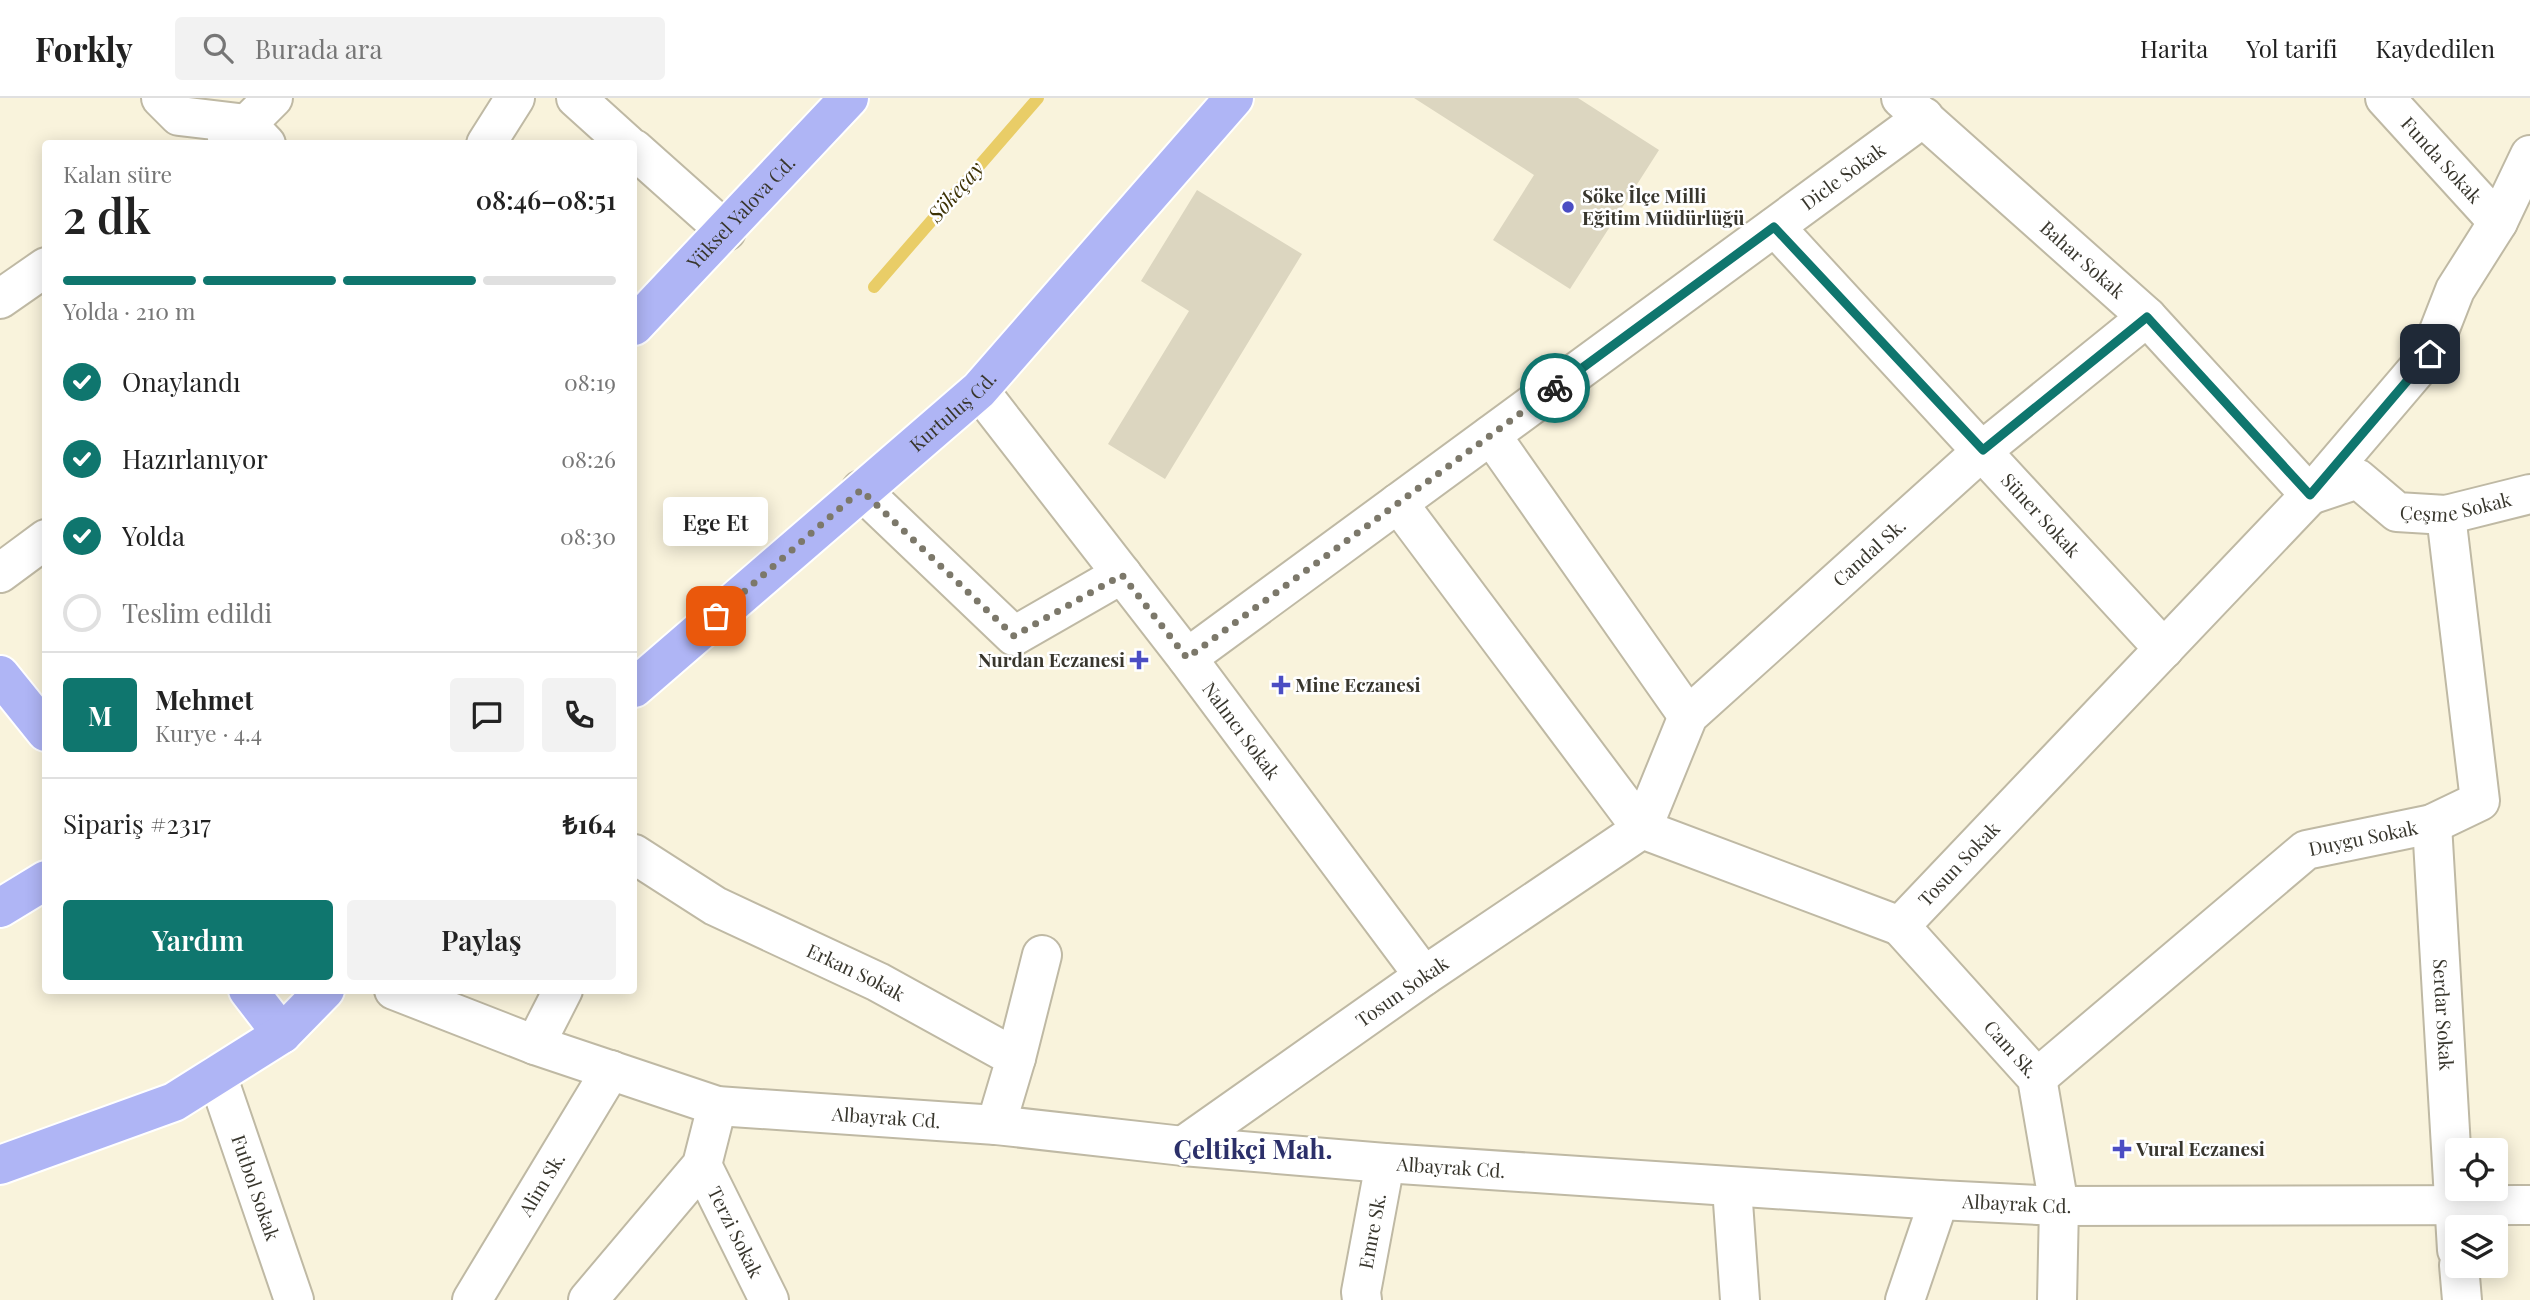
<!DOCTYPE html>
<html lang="tr">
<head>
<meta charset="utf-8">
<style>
  body { margin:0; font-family:"Playfair Display",serif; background:#f2f2f2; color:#222; height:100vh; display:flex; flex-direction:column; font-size:26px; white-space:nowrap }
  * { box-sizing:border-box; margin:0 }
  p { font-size:23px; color:#767676 }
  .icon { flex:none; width:38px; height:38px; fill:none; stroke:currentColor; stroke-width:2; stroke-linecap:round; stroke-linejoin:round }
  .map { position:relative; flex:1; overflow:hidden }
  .drawer { position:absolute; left:42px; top:42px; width:595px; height:854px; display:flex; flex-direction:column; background:#fff; border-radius:7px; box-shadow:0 4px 18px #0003 }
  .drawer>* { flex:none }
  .buttons { position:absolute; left:2445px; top:1040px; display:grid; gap:14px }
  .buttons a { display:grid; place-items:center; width:63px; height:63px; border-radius:7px; background:#fff; box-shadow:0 4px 18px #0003; font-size:35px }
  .pin { position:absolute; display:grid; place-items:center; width:60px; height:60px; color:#fff; margin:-30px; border-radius:14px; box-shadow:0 4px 10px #0006 }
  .courier { position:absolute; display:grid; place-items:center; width:70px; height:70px; margin:-35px; border:5px solid #0f766e; border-radius:50%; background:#fff; color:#222; box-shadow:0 2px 9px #0007 }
  .bubble { position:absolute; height:49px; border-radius:7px; background:#fff; box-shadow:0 4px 18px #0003; font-size:23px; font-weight:600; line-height:49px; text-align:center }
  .overview em { font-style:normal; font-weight:600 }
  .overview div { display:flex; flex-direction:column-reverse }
  .overview { display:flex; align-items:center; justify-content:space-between; height:119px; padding:0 21px }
  h1 { font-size:46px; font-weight:600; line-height:52px }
  .bar { display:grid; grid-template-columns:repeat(4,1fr); gap:10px 7px; align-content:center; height:84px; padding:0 21px }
  .bar i { height:9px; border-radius:5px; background:#e0e0e0 }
  .bar .on { background:#0f766e }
  .bar p { grid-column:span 4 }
  .line { display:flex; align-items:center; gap:18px; padding:0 21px; border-top:2px solid #e0e0e0 }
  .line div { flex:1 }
  .round { display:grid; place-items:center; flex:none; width:74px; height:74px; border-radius:7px; background:#f2f2f2 }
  ol { padding:0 21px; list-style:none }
  li { display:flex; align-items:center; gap:21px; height:77px }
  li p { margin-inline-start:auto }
  li .icon { padding:7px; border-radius:50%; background:#0f766e; color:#fff; stroke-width:4 }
  li:last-child { color:#767676 }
  li i { width:38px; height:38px; border:4px solid #e0e0e0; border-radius:50% }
  .action { display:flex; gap:14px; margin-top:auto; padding:14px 21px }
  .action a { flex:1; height:80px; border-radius:7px; background:#0f766e; color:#fff; font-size:28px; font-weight:600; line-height:80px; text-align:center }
  .action a+a { background:#f2f2f2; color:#222 }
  header { display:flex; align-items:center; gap:42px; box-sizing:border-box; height:98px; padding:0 35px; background:#fff; border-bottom:2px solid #e0e0e0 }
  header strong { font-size:33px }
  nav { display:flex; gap:38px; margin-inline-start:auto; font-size:24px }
  .search { width:490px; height:63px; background:#f2f2f2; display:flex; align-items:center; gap:18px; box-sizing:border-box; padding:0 24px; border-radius:7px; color:#767676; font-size:26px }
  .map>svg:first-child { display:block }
</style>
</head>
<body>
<header>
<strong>Forkly</strong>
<div class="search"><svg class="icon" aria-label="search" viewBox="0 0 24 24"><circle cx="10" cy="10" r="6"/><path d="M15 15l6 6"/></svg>Burada ara</div>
<nav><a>Harita</a><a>Yol tarifi</a><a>Kaydedilen</a></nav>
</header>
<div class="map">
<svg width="2530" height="1202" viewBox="0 0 2530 1202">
  <rect width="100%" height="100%" fill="#f9f3dc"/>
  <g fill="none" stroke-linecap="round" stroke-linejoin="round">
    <path stroke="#e9cd67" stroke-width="12" d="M874 189 1038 0"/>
  </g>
  <path fill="#dcd6c0" d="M1414 0H1578L1659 52 1570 191 1493 142 1534 77Z
    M1197 92 1302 156 1165 381 1108 346 1189 213 1141 183Z"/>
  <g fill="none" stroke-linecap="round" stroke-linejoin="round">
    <defs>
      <g id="minor">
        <path d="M161 0 179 18 247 26 266 46"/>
        <path d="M576 0 627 46"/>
        <path id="s1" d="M1901 0 2147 219 2310 397 2358 381 2397 414 2446 417 2530 396"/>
        <path id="s2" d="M2385 0 2498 124"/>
        <path d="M227 40 247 26 273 0"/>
        <path d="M486 46 515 0"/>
        <path d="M634 51 726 133"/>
        <path id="s3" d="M1775 129 2164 551"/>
        <path d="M0 201 46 169"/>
        <path id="s4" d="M979 292 1187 560 1424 878"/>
        <path d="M1491 337 1688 618"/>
        <path d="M861 392 1014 538 1122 476"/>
        <path d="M1398 405 1642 731"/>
        <path d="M0 475 46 441"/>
        <path id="s5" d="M1187 560 1924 19"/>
        <path id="s6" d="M2432 726 2457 1152"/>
        <path id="s7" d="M1642 731 1688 618 1983 352 2147 219"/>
        <path id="s8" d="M634 756 715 808 878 884 1016 960 996 1027"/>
        <path id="s9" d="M1900 828 2037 980 2059 1108 2057 1202"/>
        <path id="s10" d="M394 892 535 947 717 1008 996 1027 1183 1048 1385 1065 1939 1102 2059 1108 2530 1107"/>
        <path d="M535 947 563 892"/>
        <path d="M1016 960 1042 857"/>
        <path id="s11" d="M217 977 294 1202"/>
        <path id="s12" d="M2037 980 2306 752 2432 726 2480 703 2446 417"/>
        <path id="s13" d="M1183 1048 1424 878 1642 731 1900 828 2310 397 2430 256 2455 192 2498 124 2530 57"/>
        <path id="s14" d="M702 1067 769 1202"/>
        <path d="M1732 1090 1740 1202"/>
        <path d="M2459 1167 2462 1202"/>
        <path id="s15" d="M472 1202 611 972"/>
        <path d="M588 1202 702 1067 717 1008"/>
        <path id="s16" d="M1362 1202 1361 1194 1385 1065"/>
        <path d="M1905 1202 1939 1102"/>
      </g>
      <g id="major">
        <path id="s17" d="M634 228 849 0"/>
        <path d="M0 577 46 634"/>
        <path id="s18" d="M634 590 979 292 1234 0"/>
        <path d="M0 810 46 782"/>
        <path d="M248 892 282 936"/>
        <path d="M0 1067 174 1004 282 936 325 892"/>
      </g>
    </defs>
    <use href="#minor" stroke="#bfb9a4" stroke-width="42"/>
    <use href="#major" stroke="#fff" stroke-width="42"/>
    <use href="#minor" stroke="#fff" stroke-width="38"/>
    <use href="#major" stroke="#afb5f5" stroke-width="38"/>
  </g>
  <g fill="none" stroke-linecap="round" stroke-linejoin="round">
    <path stroke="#7c786a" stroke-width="7" stroke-dasharray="0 12.6" d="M716 518 861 392 1014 538 1122 477 1187 560 1555 290"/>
    <path stroke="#0f766e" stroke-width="9" d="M1555 290 1774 129 1983 352 2147 219 2310 397 2430 256"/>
  </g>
  <g fill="#4b4dc3" stroke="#fff" stroke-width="2.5">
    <circle cx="1568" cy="109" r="7"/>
    <path d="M1135.5 551.5h7v7h7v7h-7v7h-7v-7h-7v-7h7z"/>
    <path d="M1277.5 576.5h7v7h7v7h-7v7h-7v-7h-7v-7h7z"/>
    <path d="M2118.5 1040.5h7v7h7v7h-7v7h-7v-7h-7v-7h7z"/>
  </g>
  <g text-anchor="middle" stroke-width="5" stroke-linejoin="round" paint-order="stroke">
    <g font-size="19" fill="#38362d" stroke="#fff">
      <text dy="7" stroke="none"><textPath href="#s2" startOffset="84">Funda Sokak</textPath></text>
      <text dy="7" stroke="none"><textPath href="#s5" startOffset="814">Dicle Sokak</textPath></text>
      <text dy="7" stroke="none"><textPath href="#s17" startOffset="156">Yüksel Yalova Cd.</textPath></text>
      <text dy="7" stroke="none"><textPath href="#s1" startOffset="243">Bahar Sokak</textPath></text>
      <text dy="7" stroke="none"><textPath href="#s18" startOffset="422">Kurtuluş Cd.</textPath></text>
      <text dy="7" stroke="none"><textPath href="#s1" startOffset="732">Çeşme Sokak</textPath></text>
      <text dy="7" stroke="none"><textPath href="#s3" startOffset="392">Süner Sokak</textPath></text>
      <text dy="7" stroke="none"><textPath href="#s7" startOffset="366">Candal Sk.</textPath></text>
      <text dy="7" stroke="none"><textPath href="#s4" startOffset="430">Nalıncı Sokak</textPath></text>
      <text dy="7" stroke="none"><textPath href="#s12" startOffset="411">Duygu Sokak</textPath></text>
      <text dy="7" stroke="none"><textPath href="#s13" startOffset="919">Tosun Sokak</textPath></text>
      <text dy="7" stroke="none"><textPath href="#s8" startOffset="252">Erkan Sokak</textPath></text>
      <text dy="7" stroke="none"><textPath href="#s13" startOffset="268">Tosun Sokak</textPath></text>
      <text dy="7" stroke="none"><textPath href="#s6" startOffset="191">Serdar Sokak</textPath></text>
      <text dy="7" stroke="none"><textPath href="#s9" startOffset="166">Cam Sk.</textPath></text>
      <text dy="7" stroke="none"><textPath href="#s10" startOffset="513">Albayrak Cd.</textPath></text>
      <text dy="7" stroke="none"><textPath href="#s10" startOffset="1080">Albayrak Cd.</textPath></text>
      <text dy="7" stroke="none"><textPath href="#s15" startOffset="135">Alim Sk.</textPath></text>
      <text dy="7" stroke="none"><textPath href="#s11" startOffset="119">Futbol Sokak</textPath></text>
      <text dy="7" stroke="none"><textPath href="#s10" startOffset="1647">Albayrak Cd.</textPath></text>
      <text dy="7" stroke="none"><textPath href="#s16" startOffset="70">Emre Sk.</textPath></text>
      <text dy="7" stroke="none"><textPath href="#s14" startOffset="75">Terzi Sokak</textPath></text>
    </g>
    <g font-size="19" font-weight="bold" fill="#38362d" stroke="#fff" text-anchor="start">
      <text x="1582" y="105">Söke İlçe Milli<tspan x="1582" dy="22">Eğitim Müdürlüğü</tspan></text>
      <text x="1125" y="569" text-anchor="end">Nurdan Eczanesi</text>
      <text x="1295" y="594">Mine Eczanesi</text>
      <text x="2136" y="1058">Vural Eczanesi</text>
    </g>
    <g font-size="21" font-style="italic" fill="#3e3305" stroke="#fff">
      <text transform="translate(956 94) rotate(-49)" y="7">Sökeçay</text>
    </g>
    <g font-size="26" font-weight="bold" fill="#2b2f69" stroke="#fff">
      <text x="1253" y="1061">Çeltikçi Mah.</text>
    </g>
  </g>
</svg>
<div class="buttons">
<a><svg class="icon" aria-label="locate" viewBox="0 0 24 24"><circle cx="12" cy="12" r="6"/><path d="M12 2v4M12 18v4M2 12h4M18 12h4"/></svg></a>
<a><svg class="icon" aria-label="layers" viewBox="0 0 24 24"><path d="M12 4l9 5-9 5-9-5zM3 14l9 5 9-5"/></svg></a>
</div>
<div class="pin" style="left:716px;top:518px;background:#ea580c"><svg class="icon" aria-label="bag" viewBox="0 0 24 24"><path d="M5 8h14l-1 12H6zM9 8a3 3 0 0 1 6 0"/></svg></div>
<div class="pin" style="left:2430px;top:256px;background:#1f2937"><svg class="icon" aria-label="home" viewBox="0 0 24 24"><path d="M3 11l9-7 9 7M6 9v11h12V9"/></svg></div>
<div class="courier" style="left:1555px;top:290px"><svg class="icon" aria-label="bike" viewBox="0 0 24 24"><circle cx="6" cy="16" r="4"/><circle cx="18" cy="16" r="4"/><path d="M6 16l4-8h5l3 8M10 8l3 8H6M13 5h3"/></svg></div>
<div class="bubble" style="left:663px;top:399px;width:105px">Ege Et</div>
<section class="drawer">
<div class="overview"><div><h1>2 dk</h1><p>Kalan süre</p></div><em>08:46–08:51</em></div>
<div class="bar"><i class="on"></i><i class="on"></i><i class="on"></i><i></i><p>Yolda · 210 m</p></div>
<ol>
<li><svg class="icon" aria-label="check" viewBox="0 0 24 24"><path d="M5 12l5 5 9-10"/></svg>Onaylandı<p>08:19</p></li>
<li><svg class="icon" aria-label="check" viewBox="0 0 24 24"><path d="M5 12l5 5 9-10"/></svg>Hazırlanıyor<p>08:26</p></li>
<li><svg class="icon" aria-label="check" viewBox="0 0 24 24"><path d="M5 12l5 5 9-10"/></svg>Yolda<p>08:30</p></li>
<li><i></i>Teslim edildi</li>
</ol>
<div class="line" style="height:126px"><b class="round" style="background:#0f766e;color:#fff">M</b><div><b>Mehmet</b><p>Kurye · 4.4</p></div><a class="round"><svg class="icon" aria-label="chat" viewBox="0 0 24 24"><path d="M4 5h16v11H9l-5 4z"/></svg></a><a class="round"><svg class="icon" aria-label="phone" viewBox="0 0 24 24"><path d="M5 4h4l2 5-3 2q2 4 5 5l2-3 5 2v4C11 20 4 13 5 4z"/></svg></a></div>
<div class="line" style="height:91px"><div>Sipariş #2317</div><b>₺164</b></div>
<div class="action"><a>Yardım</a><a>Paylaş</a></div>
</section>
</div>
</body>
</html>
